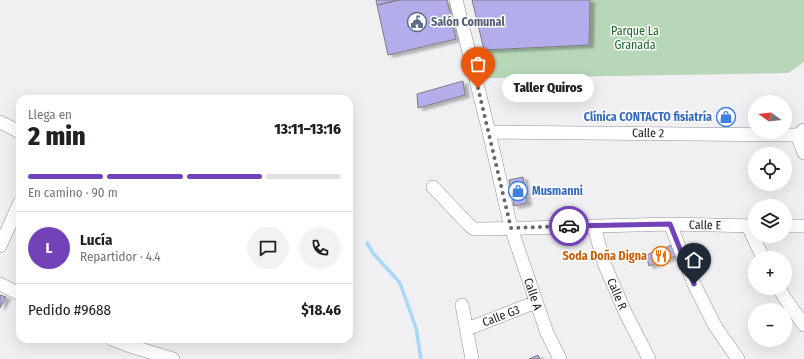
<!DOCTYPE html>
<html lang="es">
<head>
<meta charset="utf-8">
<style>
  body { margin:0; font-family:"Fira Sans Condensed",sans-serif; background:#f2f2f2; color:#202124; height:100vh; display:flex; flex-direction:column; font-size:15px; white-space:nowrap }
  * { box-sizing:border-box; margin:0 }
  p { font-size:13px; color:#757577 }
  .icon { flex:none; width:22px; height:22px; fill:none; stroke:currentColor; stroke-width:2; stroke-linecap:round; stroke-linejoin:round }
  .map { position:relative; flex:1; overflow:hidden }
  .panel { position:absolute; left:16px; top:95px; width:337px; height:248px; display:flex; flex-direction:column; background:#fff; border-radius:12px; box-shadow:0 4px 16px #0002 }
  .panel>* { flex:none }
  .needle { width:26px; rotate:285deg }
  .fabs { position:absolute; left:748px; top:95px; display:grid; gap:8px }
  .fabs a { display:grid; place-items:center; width:44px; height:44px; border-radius:50%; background:#fff; box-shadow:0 4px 16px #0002; font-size:20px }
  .pin { position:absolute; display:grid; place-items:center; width:34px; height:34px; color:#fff; margin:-41px -17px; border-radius:50% 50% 50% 0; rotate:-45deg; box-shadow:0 0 4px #0007 }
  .pin .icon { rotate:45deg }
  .courier { position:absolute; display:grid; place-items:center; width:40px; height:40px; margin:-20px; border:3px solid #7342b9; border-radius:50%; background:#fff; color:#222; box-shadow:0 1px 5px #0007 }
  .bubble { position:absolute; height:28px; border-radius:14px; background:#fff; box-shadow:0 4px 16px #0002; font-size:13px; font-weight:800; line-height:28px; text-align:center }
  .headline em { font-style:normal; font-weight:800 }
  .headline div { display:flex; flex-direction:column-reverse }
  .headline { display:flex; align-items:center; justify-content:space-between; height:68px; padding:0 12px }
  h1 { font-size:26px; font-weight:800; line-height:30px }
  .bar { display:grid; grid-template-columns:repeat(4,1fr); gap:6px 4px; align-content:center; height:48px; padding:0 12px }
  .bar i { height:5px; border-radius:3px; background:#e0e0e0 }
  .bar .current { background:#7342b9 }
  .bar p { grid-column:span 4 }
  .line { display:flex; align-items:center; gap:10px; padding:0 12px; border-top:1px solid #e0e0e0 }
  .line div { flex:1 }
  .round { display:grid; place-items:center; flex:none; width:42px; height:42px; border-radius:21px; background:#f2f2f2 }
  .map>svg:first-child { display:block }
</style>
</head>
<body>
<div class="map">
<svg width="804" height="359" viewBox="0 0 804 359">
  <defs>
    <filter id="shadow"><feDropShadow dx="4.5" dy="2.5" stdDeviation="1" flood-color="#0004"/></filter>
  </defs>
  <rect width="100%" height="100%" fill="#f0f0f3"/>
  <path fill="#b7d7b8" d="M590 0H804V62L788 73 488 78 484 50 589 45Z"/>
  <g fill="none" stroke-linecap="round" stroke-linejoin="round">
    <path stroke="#a7d7f9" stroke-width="3.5" d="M367 243 373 253 400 283 416 328 421 359"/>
  </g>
  <path fill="#b3aeeb" stroke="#7e7e80" filter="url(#shadow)" d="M376 0H399L377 5Z
    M399 0H447L456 39 388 55 377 5Z
    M472 0H590L589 45 484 50Z
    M463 81 465 95 418 108 417 94Z
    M523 177 527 203 514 206 509 180Z
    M672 245 676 256 649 266 646 255Z
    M0 295 6 297 0 308Z
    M538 355 540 359H529Z"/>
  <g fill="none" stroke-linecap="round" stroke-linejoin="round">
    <defs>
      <path id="street" d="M456 0 489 132 511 228 547 333 560 359
        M0 122 20 132
        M489 132 797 135 804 130
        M797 135 804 153
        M433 187 468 224 474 229H487L670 224 755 226
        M670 224 694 284 715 326 738 359
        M594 226 604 263 626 314 649 359
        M748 226 763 258
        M785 226H804
        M0 246 20 202
        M0 284 20 294
        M779 288 784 297 804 325
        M462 305 472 359
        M467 329 536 302
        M112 339 130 346 173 359"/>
    </defs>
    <use href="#street" stroke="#909193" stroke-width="14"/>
    <use href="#street" stroke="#fff" stroke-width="13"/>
  </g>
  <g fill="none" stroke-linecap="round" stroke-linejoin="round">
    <path stroke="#666667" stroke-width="4" stroke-dasharray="0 7.2" d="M478 88 511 228 569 226"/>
    <path stroke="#7342b9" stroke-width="5" d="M569 226 670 224 694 284"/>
  </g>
  <defs>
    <symbol id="civic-ring" viewBox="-11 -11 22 22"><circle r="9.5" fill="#fff" stroke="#5c6f8a" stroke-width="1.5"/><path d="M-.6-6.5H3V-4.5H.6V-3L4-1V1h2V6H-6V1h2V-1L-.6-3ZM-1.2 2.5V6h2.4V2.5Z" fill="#5c6f8a"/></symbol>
    <symbol id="shop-ring" viewBox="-11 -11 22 22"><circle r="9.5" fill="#fff" stroke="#3f7fe0" stroke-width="1.5"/><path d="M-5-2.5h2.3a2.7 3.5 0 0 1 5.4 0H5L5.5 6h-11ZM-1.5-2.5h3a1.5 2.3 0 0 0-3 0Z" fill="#3f7fe0"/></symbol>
    <symbol id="restaurant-ring" viewBox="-11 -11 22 22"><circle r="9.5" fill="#fff" stroke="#e8710a" stroke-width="1.5"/><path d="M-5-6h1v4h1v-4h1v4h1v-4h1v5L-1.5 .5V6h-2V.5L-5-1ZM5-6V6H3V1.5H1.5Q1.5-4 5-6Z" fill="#e8710a"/></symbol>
  </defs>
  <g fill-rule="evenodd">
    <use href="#civic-ring" x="406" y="11" width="22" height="22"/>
    <use href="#shop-ring" x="715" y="106" width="22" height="22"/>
    <use href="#shop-ring" x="507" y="180" width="22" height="22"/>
    <use href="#restaurant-ring" x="650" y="245" width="22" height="22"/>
  </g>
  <g text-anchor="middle" stroke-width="3" stroke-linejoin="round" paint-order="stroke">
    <g font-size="12" font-weight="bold" fill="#4e5e75" stroke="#fff" text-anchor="start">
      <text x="431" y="26">Salón Comunal</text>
    </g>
    <g font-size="12" fill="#1e6529" stroke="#fff">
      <text x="635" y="35">Parque La<tspan x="635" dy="14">Granada</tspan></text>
    </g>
    <g font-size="12" font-weight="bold" fill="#366cbe" stroke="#fff" text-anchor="end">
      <text x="712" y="121">Clínica CONTACTO fisiatría</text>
      <text x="532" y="195" text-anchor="start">Musmanni</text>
    </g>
    <g font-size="12" fill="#1b1b1c" stroke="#fff">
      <text transform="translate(648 133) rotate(1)" y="4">Calle 2</text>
      <text transform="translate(705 225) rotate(1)" y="4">Calle E</text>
      <text transform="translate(533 294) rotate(71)" y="4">Calle A</text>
      <text transform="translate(617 294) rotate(67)" y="4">Calle R</text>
      <text transform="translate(501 316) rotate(-21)" y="4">Calle G3</text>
    </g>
    <g font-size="12" font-weight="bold" fill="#c56008" stroke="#fff" text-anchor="end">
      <text x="647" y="260">Soda Doña Digna</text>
    </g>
  </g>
</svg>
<div class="fabs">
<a><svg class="needle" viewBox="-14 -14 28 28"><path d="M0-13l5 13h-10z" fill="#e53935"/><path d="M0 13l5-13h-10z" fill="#757577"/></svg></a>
<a><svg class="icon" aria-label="locate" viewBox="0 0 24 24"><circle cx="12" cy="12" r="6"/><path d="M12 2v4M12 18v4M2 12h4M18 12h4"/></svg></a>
<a><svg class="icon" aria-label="layers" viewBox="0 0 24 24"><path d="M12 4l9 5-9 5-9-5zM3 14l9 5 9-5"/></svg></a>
<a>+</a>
<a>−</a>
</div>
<div class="pin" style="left:478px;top:88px;background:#ea580c"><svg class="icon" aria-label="bag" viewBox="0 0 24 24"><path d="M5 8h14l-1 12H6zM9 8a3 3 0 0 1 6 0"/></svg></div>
<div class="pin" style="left:694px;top:284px;background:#1f2937"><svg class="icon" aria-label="home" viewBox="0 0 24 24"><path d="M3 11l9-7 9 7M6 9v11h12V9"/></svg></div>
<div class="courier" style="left:569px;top:226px"><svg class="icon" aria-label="car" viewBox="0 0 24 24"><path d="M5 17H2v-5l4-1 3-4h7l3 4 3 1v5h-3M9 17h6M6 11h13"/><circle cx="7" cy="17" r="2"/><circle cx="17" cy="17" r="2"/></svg></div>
<div class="bubble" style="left:502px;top:74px;width:92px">Taller Quiros</div>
<section class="panel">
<div class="headline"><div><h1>2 min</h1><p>Llega en</p></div><em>13:11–13:16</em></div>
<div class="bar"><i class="current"></i><i class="current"></i><i class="current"></i><i></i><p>En camino · 90 m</p></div>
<div class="line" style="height:72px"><b class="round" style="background:#7342b9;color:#fff">L</b><div><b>Lucía</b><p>Repartidor · 4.4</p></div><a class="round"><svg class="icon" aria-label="chat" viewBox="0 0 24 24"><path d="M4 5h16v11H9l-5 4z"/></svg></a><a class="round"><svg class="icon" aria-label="phone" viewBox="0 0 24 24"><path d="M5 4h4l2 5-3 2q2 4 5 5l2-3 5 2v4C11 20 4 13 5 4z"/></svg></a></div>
<div class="line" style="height:52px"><div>Pedido #9688</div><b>$18.46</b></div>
</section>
</div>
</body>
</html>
